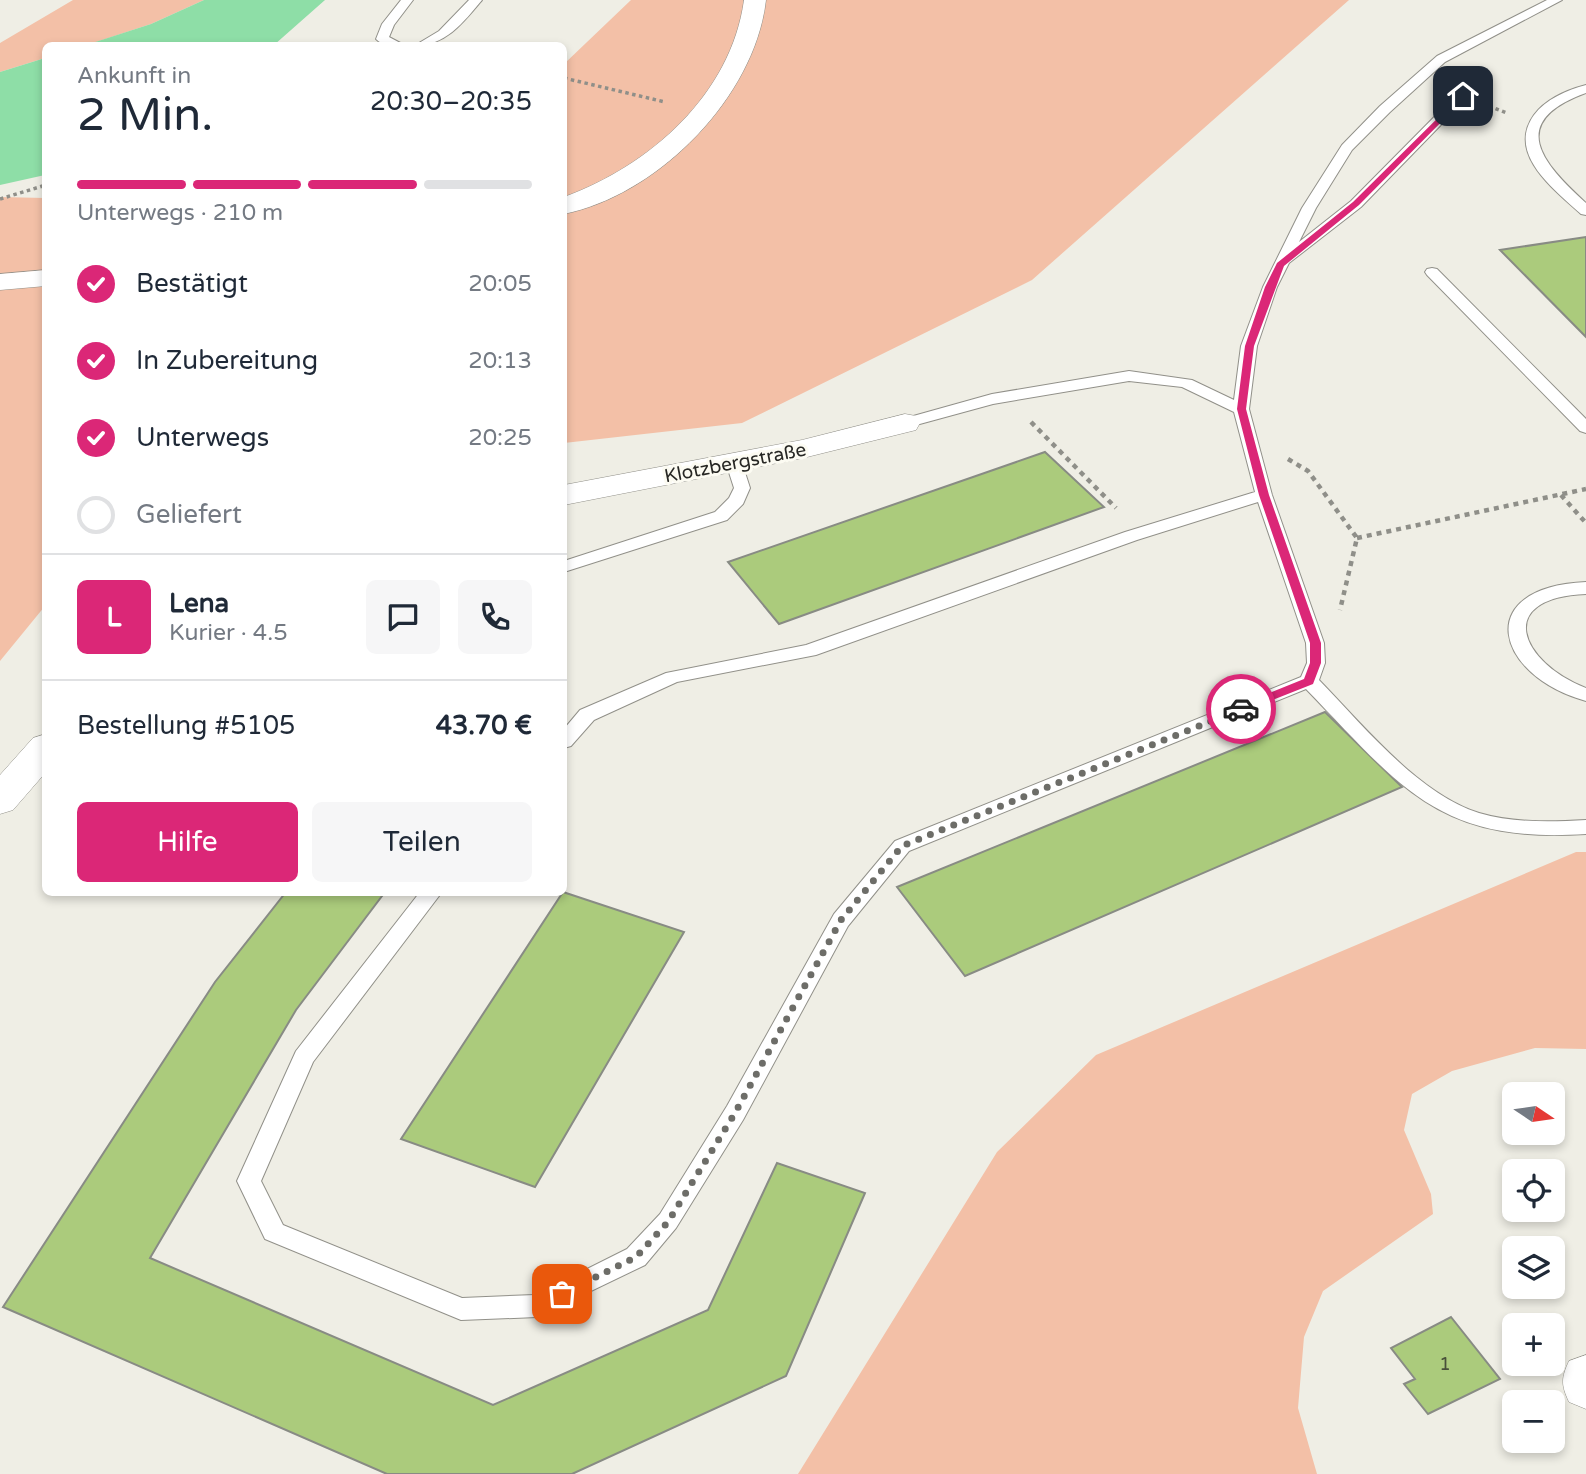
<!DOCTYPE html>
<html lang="de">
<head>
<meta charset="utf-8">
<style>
  body { margin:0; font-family:"Varela Round",sans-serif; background:#f6f6f7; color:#1f2937; height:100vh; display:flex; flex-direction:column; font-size:26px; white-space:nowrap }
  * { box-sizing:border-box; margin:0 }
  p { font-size:23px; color:#747a83 }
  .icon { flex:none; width:38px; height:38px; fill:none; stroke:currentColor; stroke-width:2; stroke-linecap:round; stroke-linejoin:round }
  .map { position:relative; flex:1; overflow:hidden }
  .drawer { position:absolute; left:42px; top:42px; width:525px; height:854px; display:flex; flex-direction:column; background:#fff; border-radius:10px; box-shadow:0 4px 10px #0003 }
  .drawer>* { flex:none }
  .needle { width:46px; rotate:103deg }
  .fabs { position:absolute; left:1502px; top:1082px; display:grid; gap:14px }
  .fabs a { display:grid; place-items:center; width:63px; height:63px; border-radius:10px; background:#fff; box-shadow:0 4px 10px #0003; font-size:35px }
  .pin { position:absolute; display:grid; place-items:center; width:60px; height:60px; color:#fff; margin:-30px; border-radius:14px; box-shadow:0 4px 10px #0006 }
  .courier { position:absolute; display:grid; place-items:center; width:70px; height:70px; margin:-35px; border:5px solid #db2777; border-radius:50%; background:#fff; color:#222; box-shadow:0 2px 9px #0007 }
  .headline em { font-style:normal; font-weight:600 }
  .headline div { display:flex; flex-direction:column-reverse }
  .headline { display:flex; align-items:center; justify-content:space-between; height:119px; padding:0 35px }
  h1 { font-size:46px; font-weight:600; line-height:52px }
  .bar { display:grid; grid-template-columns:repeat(4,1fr); gap:10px 7px; align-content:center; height:84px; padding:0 35px }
  .bar i { height:9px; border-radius:5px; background:#e0e1e3 }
  .bar .selected { background:#db2777 }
  .bar p { grid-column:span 4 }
  .line { display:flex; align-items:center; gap:18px; padding:0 35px; border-top:2px solid #e0e1e3 }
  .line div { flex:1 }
  .round { display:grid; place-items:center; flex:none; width:74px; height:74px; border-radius:10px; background:#f6f6f7 }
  ol { padding:0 35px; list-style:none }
  li { display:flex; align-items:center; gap:21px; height:77px }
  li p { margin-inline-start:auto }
  li .icon { padding:7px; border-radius:50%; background:#db2777; color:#fff; stroke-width:4 }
  li:last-child { color:#747a83 }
  li i { width:38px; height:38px; border:4px solid #e0e1e3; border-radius:50% }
  .cta { display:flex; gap:14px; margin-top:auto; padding:14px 35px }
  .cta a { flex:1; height:80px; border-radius:10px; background:#db2777; color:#fff; font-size:28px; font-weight:600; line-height:80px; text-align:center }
  .cta a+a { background:#f6f6f7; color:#1f2937 }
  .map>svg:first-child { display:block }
</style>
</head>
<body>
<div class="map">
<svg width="1586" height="1474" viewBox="0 0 1586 1474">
  <rect width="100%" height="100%" fill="#efeee5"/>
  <path fill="#f3c0a7" d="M73 0H204L151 24 87 45 46 46 45 58 0 72V43Z
    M631 0H1349L1032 280 742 423 564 443V64Z
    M0 197 45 198V606L0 661Z
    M1576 852H1586V1049L1535 1048 1452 1071 1412 1094 1404 1130 1431 1194 1433 1214 1323 1291 1304 1337 1298 1408 1317 1474H798L997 1152 1096 1055Z"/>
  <path fill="#8edea7" d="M204 0H325L274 45H86L151 24Z
    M45 58V175L0 185V72Z"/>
  <path fill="#abcb7c" stroke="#888b84" stroke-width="2" d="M1586 237V337L1500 250Z
    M1045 452 1104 507 779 624 728 562Z
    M1325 712 1402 787 965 976 897 887Z
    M286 892H385L296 1010 150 1258 493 1405 708 1310 777 1163 865 1193 786 1376 572 1474H387L3 1307 215 982Z
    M563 892 684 932 535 1187 401 1139Z
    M1451 1317 1500 1379 1428 1414 1404 1384 1415 1379 1391 1348Z"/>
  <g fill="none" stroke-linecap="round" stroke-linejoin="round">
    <defs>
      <path id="lane" d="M401 0H413L394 25 389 37 406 46C395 46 384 47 376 39L382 24Z
        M469 0H482C463 23 445 46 414 46L439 31Z
        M1547 0H1562L1445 62 1390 112 1352 150 1316 208 1299 242 1351 201 1458 93H1468L1469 96 1361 207 1289 263 1277 287 1257 346 1249 409 1272 495 1324 643 1325 663 1319 680C1362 724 1418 794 1479 813 1513 823 1551 822 1586 820V834C1438 844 1401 787 1306 689L909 851 848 926 743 1120 676 1228 645 1265 537 1317 461 1320 265 1239 237 1181 296 1051 420 892H442L313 1062 261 1181 283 1225 462 1298 535 1295 627 1249 660 1214 727 1106 834 914 895 841 1301 677 1307 663 1306 643 1258 502 1137 540 816 655 677 682 594 720 571 746 564 748V729L580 710 666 673 806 645 1125 532 1255 492 1234 412 1182 387 1129 381 993 404 905 428 897 423 899 420 992 394 1129 371 1192 380 1234 400 1241 346 1263 287 1302 208 1342 145 1380 106 1437 56Z
        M1586 85V93C1506 122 1542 163 1586 203V215L1581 214C1555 190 1506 154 1534 115 1546 99 1567 90 1586 85Z
        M1432 268 1437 269 1586 419V433L1580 431 1427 275 1425 272 1427 269Z
        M734 458 742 463 750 488 743 504 727 520 564 572V561L715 512 729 498 734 488 726 463Z
        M1586 582V594C1493 598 1520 662 1586 688V701C1495 676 1471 587 1586 582Z"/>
      <path id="street" d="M744 0H766C755 97 658 195 564 214V197C649 166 731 95 744 0Z
        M46 270V286L0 290V274Z
        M905 414 916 416 920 423 916 430 803 458 564 505V485L802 440Z
        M46 734V772L13 810 0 814V775L33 738Z
        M1586 1355V1409L1569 1402C1561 1385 1561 1378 1569 1361Z"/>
    </defs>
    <use href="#lane" stroke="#919089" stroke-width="2"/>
    <use href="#street" stroke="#919089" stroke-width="1"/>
    <path stroke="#8f8f89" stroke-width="3.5" stroke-dasharray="3.5 3.5" stroke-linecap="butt" d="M564 78 665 102
      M1489 106 1507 113
      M0 199 46 185"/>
    <path stroke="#8f8f89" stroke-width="4.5" stroke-dasharray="5 5" stroke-linecap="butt" d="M1031 422 1116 508
      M1288 459 1308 471 1357 538 1340 610
      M1561 495 1586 523
      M1357 538 1586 489"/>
    <use href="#lane" fill="#fff" fill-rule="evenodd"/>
    <use href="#street" fill="#fff" fill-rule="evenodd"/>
  </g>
  <path fill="#db2777" d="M1461 95 1467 96 1359 205 1284 266 1254 346 1246 409 1269 495 1321 643V663L1313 684 1245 711H1237V706L1304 679 1310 663V643L1259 495 1237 409 1245 346 1265 287 1277 263 1353 202Z"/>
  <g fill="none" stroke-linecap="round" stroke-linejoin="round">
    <path stroke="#6d6d68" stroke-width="7" stroke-dasharray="0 12.6" d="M562 1294 636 1257 668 1222 735 1113 841 920 902 846 1241 709"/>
  </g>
  <g text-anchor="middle" stroke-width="6" stroke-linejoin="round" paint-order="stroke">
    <g font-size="19" fill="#272724" stroke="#fcfbf2">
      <text transform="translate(735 462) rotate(-11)" y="7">Klotzbergstraße</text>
    </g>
    <g font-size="19" fill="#48503a">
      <text x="1445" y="1370">1</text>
    </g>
  </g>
</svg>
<div class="fabs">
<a><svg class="needle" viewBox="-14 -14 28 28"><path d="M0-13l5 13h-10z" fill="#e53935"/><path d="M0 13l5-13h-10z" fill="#747a83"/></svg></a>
<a><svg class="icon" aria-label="locate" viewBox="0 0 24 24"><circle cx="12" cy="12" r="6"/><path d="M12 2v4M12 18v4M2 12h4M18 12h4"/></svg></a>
<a><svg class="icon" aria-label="layers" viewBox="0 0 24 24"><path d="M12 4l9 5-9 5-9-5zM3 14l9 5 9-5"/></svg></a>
<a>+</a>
<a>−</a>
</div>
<div class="pin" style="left:562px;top:1294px;background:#ea580c"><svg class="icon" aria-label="bag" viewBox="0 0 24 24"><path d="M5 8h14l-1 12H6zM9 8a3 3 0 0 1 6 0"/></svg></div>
<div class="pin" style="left:1463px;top:96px;background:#1f2937"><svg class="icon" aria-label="home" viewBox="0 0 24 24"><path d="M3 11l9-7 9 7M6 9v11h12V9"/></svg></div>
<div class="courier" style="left:1241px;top:709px"><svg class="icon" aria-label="car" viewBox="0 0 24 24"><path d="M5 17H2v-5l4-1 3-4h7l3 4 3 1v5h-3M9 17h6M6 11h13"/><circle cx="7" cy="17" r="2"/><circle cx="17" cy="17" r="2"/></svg></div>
<section class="drawer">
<div class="headline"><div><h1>2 Min.</h1><p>Ankunft in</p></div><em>20:30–20:35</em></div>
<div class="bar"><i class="selected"></i><i class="selected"></i><i class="selected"></i><i></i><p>Unterwegs · 210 m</p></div>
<ol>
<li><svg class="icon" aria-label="check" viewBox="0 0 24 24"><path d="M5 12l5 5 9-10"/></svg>Bestätigt<p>20:05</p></li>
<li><svg class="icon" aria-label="check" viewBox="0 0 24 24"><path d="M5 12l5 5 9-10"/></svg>In Zubereitung<p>20:13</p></li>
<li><svg class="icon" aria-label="check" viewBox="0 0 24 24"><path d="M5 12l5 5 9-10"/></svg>Unterwegs<p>20:25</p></li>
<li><i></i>Geliefert</li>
</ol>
<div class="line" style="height:126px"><b class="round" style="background:#db2777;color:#fff">L</b><div><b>Lena</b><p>Kurier · 4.5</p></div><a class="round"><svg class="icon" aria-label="chat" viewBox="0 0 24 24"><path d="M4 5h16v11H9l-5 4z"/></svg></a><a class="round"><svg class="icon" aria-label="phone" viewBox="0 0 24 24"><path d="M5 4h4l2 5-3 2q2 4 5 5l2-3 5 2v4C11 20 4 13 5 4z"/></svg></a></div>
<div class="line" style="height:91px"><div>Bestellung #5105</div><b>43.70 €</b></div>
<div class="cta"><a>Hilfe</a><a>Teilen</a></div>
</section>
</div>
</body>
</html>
